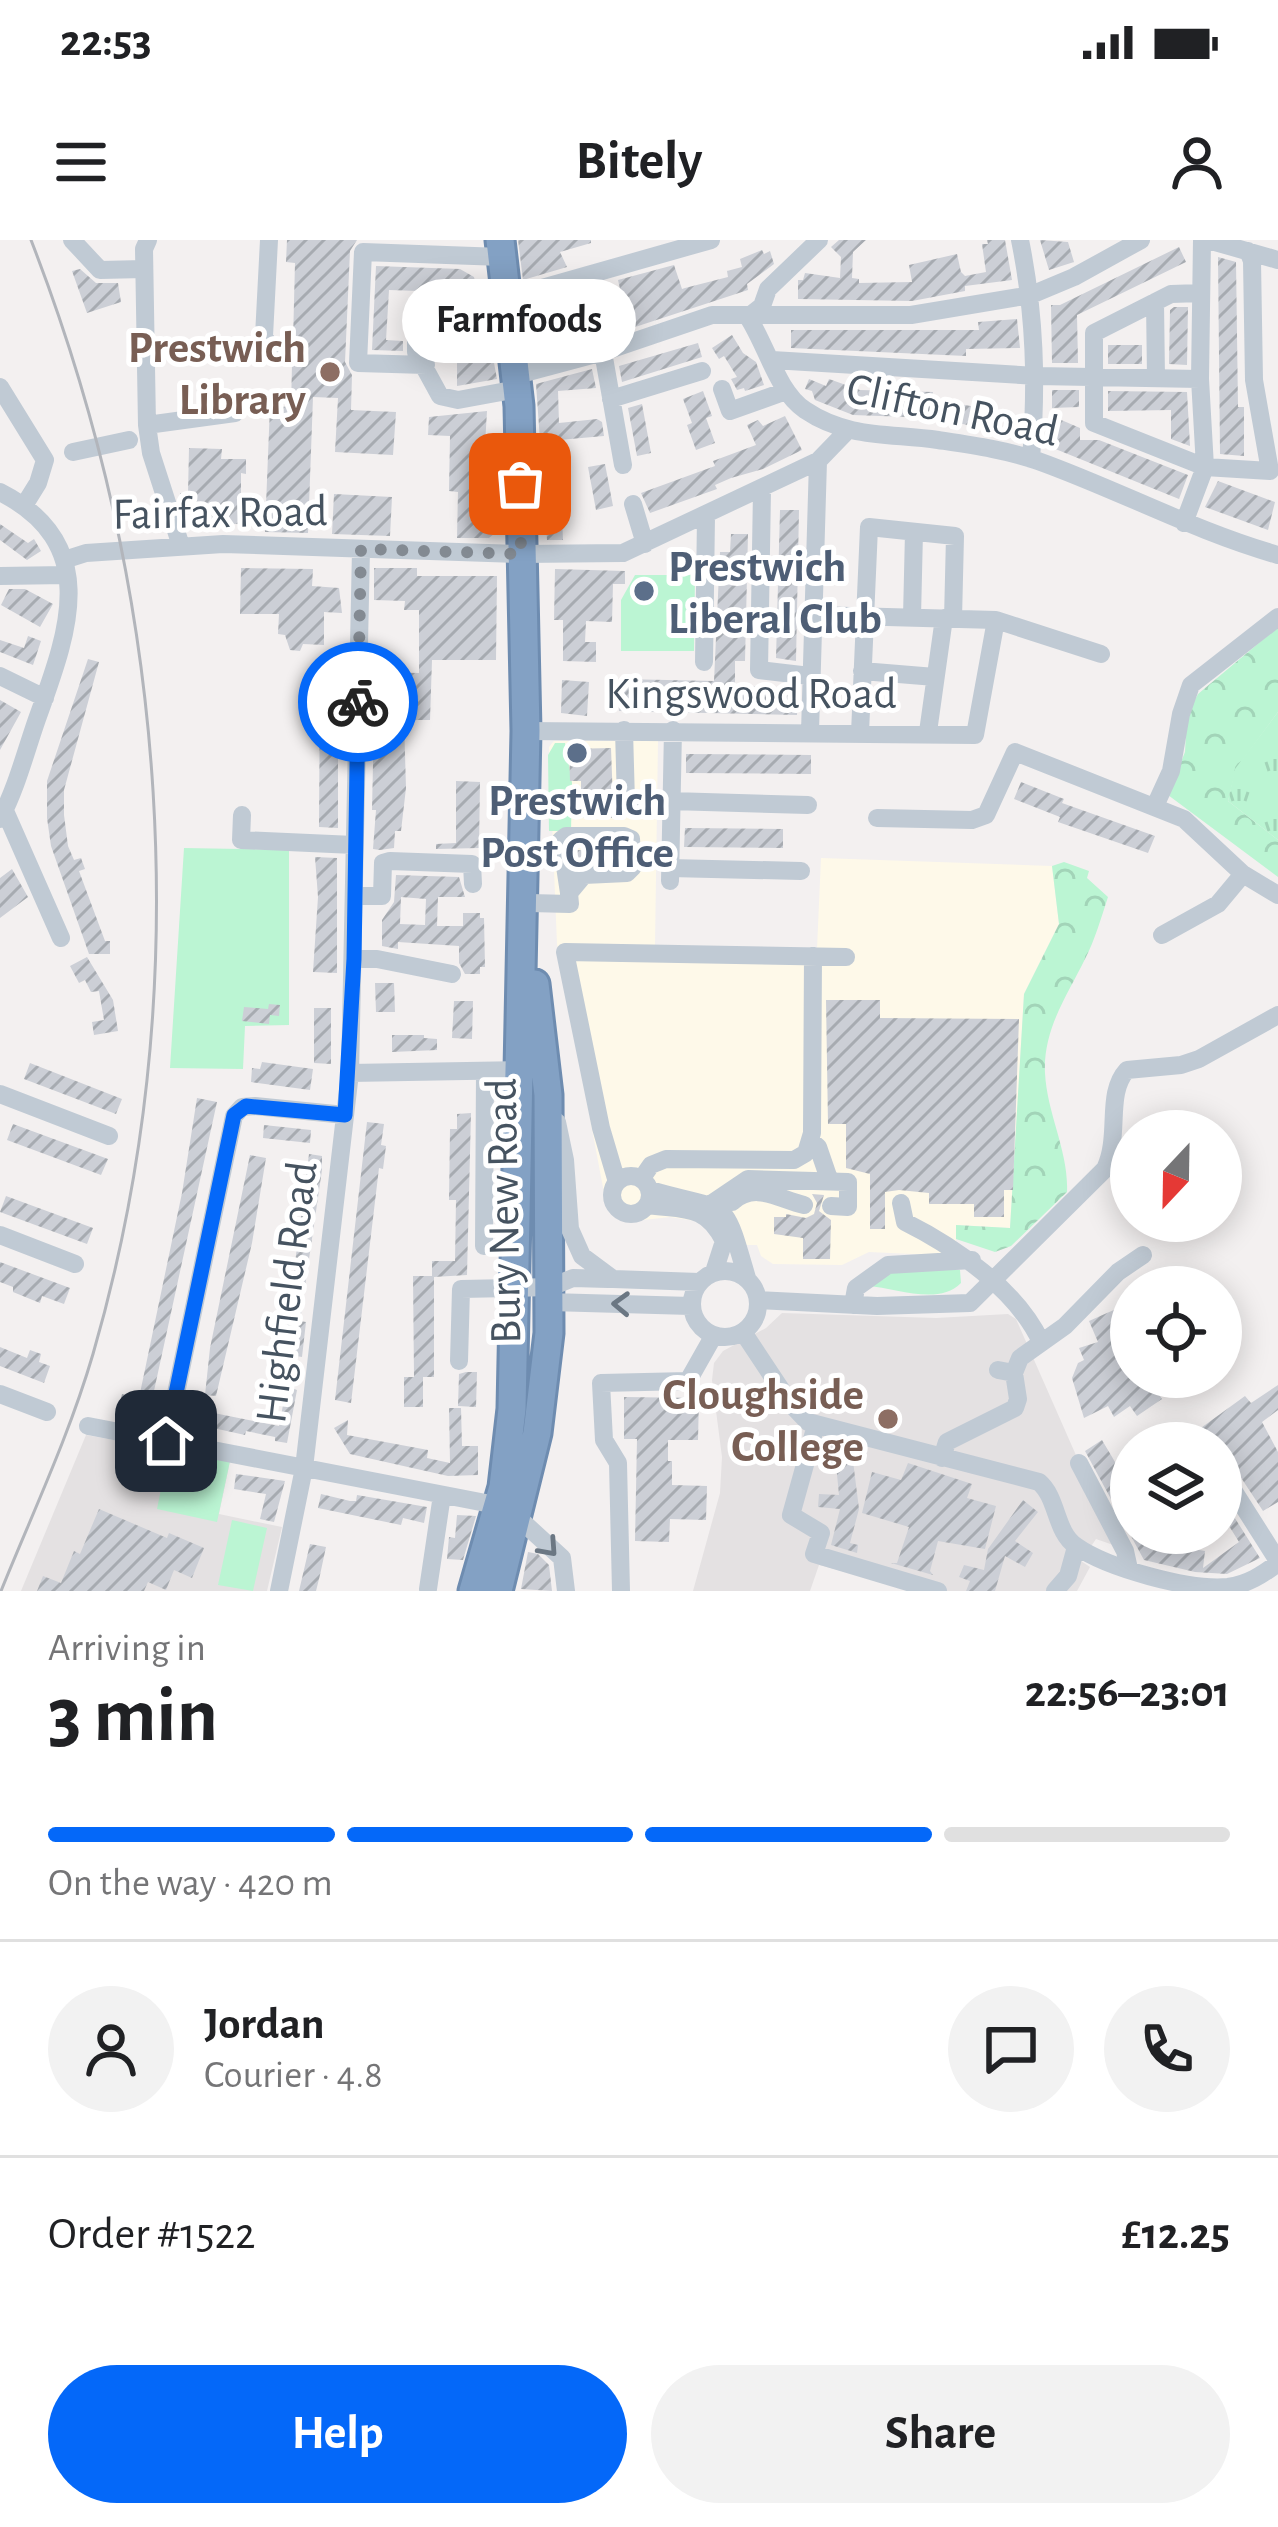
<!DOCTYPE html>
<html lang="en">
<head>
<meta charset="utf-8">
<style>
  body { margin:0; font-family:"Alegreya Sans",sans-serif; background:#f2f2f2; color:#202124; height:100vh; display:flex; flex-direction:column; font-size:45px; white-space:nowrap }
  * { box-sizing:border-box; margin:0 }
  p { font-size:39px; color:#757577 }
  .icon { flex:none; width:66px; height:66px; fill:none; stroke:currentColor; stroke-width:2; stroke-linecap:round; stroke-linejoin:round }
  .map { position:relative; height:1351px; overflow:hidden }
  .details { display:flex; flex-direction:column; background:#fff; flex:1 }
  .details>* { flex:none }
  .needle { width:78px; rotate:202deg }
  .fabs { position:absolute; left:1110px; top:870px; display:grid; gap:24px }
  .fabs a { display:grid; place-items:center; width:132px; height:132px; border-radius:50%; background:#fff; box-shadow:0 6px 30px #0003; font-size:60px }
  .pin { position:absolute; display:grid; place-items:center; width:102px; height:102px; color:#fff; margin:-51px; border-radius:24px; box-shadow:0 6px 18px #0006 }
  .courier { position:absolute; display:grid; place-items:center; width:120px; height:120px; margin:-60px; border:9px solid #0468f9; border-radius:50%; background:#fff; color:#222; box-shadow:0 3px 15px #0007 }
  .bubble { position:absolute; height:84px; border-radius:42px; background:#fff; box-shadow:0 6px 30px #0003; font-size:39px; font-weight:600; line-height:84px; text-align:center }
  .head em { font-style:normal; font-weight:600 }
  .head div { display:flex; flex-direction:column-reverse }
  .head { display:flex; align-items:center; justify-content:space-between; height:204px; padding:0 48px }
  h1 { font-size:78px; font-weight:600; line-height:90px }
  .bar { display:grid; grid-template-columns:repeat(4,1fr); gap:18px 12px; align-content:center; height:144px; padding:0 48px }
  .bar i { height:15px; border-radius:9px; background:#e0e0e0 }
  .bar .current { background:#0468f9 }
  .bar p { grid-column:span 4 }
  .line { display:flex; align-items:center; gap:30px; padding:0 48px; border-top:3px solid #e0e0e0 }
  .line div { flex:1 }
  .round { display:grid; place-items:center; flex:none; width:126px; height:126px; border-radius:63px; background:#f2f2f2 }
  .cta { display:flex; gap:24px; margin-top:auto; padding:24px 48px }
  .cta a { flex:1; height:138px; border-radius:72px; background:#0468f9; color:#fff; font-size:48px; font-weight:600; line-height:138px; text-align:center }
  .cta a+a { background:#f2f2f2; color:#202124 }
  .status { display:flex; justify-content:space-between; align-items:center; height:84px; padding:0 60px; background:#fff; direction:ltr }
  .status svg { height:33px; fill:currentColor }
  header { display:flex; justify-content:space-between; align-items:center; height:156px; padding:0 48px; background:#fff; font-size:54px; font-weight:600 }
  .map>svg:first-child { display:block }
</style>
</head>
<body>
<div class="status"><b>22:53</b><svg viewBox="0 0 49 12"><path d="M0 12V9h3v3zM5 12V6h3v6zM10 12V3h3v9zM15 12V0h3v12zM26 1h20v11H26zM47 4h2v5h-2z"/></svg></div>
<header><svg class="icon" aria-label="menu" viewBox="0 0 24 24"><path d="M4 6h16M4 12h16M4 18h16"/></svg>Bitely<svg class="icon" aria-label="person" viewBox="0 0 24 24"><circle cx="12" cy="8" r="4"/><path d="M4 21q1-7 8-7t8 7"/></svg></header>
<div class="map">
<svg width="1278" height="1351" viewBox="0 0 1278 1351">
  <defs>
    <pattern id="forest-crowns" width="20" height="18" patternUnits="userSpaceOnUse" patternTransform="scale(3)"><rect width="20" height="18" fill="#bbf5d3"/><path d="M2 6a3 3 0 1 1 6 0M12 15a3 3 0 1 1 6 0" fill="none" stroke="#a2d4b8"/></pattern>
    <pattern id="park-tufts" width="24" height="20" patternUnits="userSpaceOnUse" patternTransform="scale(3)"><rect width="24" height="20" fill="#bbf5d3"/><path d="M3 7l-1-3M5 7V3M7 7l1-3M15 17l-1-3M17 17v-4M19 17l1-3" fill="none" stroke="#a2d4b8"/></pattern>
    <pattern id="building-hatch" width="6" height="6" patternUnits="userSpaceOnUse" patternTransform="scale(3)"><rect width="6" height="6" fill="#cccfd6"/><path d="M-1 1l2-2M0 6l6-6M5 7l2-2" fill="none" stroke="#a7abb1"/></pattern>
  </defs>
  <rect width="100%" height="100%" fill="#f3f0f0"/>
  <path fill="#fef9e9" d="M554 501H658L655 705 817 709 821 618 1052 626 1059 684 1024 754 1010 988 957 985 955 1016 869 1012 842 1025 773 1024 761 1016 757 1005H715L711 991 702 982 670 977 626 982 615 976 605 958 557 704 549 507Z"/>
  <path fill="#e4e1e2" d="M782 1073 936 1078 1008 1074 1016 1079 1116 1306 1096 1299 1081 1321 1090 1327 1077 1351H920L819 1325 810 1351H693L720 1253 722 1217 712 1140 714 1123 723 1111 766 1088Z
    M86 1195 230 1221 219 1274 282 1287 267 1351H21Z"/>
  <path fill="#bbf5d3" d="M635 335H695L694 411H621V360Z
    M555 503H565L572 543 571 591H549L548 515Z
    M184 608 289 610V785L245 786 243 829 170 828Z
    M895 1030H960L961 1043C939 1066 896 1048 868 1046Z
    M169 1209 230 1221 217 1282 157 1269Z
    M232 1280 267 1288 253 1351 218 1345Z"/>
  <path fill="url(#forest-crowns)" d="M1278 387V472L1236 529 1228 561 1278 600V637L1168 555 1185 512 1187 475 1198 454Z
    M1064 622 1089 631 1087 638 1108 657C1101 678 1095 700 1085 719 1067 756 1043 789 1045 833 1047 874 1069 912 1067 952L1011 1006 995 1012 956 999V985L1010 988 1024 754 1059 684 1052 626Z"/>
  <path fill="url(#park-tufts)" d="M1278 472V600L1228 561 1235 529Z"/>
  <path fill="url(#building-hatch)" fill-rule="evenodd" d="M287 0H357L350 11 345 122 352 135 351 170 396 172 393 215 335 212 338 158 313 157 308 293 265 292V285L208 283V287H190L180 253H188L189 208 222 209 221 219H246V234L241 233V264L266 265 270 166 291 167 292 124 299 114 293 101 295 23 286 22Z
    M518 0H591V3L560 12 567 27 523 40Z
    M839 0H866L853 12 852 38 859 39V43L912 42 909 25 957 14 961 32 965 36 986 32 982 4H988L987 0H1005L1012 40 965 46V51L912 61 798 59V40H803L805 33 840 38 841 17 831 7Z
    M1040 0 1068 2 1074 22 1049 30Z
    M1179 7 1186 22 1077 75 1078 123H1052L1051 65H1060Z
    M762 10 764 14 770 11 774 24 747 44 748 50 629 89 618 40 674 25 682 49 685 48 728 37 727 31 742 27 740 19Z
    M1218 17 1236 22 1238 167H1244V216L1220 214Z
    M376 26 460 29 474 37 483 77H491L493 101H490L497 139 457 146V103L430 104V88L466 86 448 52 389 50 386 100 403 101V111L372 110Z
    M80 29 96 43H118L121 62 87 73 72 31Z
    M555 58 557 67 562 66 574 106 542 114 541 110 534 112 526 67Z
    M1174 67H1188L1187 125 1169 124 1170 70Z
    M1017 79 1020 108 966 109V116L791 108V90H979L978 82Z
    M732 95 743 113 756 122 764 145 745 151 744 148 737 150 731 139 737 137 724 116 719 119 712 108Z
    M698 103 702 117 622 142 619 126Z
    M1108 105H1142V124H1108Z
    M592 129 596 148 558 151 559 183 597 179 602 182 604 196 559 200 563 300H547L536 144Z
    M809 139 826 146 829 139 860 150 933 152 932 159 976 167 972 186 935 178 853 175 815 160 812 151 805 149Z
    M1052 150H1079V167L1052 168Z
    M703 151 712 176 706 178 715 203 696 210 687 185 692 183 683 159Z
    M1108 151 1187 152 1190 206 1171 199V170L1108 171Z
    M642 164 651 213 637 216 628 168Z
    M487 171 485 205H496L494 294 489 298H457L458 252 449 251 450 196 428 195 429 177Z
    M785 176 802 210 763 229 731 238 715 245 717 249 650 273 641 253 715 226 713 221 756 205 747 185 758 180 763 186Z
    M1052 176 1080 188V200H1099L1188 235 1179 259 1048 206Z
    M605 224 613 266 596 270 588 227Z
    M1218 241 1275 262 1268 290 1205 267Z
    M334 254 392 257 390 296 332 294Z
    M780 270H799L796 421 776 418Z
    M0 284 28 303 34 299 41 311 27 320 0 300Z
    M731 294H748L745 421H735V445L792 449V454H798L797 475 619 471 620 439 714 441 720 312H730Z
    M241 328 313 329 312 346 339 348 342 373 324 372V405L303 404 300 411 290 410 285 395 278 394 279 374H240Z
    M374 328H417V336H497L496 420H432L430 480H404L406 548 401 591H395L394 608 380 610 373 609 376 570H372L375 432 419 433V370H404L405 361 374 360Z
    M555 329 625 331V344H613L612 382 586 381 585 402H596V422L563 421V380H554Z
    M9 349H25L53 364 40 387 1 365Z
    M28 396 41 401 33 425 0 412V400L24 408Z
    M88 419 99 422 64 550V575L68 606 74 620 81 618 85 629 79 631 105 701H110V714H89L51 606 47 578V541Z
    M320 425H338V588L319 587Z
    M562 440 589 442 587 476 561 473Z
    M0 460 21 472 0 510Z
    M611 508 613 562 621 578H581V541H570L569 509Z
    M686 514 811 515V534L686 533Z
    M456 541 480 542 479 608 436 609V604L456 603Z
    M1021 542 1064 559 1062 563 1155 596 1148 613 1058 582 1060 577 1014 559Z
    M685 588 783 589V608L684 607Z
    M576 610H618V620L578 623Z
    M315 617 337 618V733L313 732 318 657Z
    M12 629 28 657 0 678V638Z
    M396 635 459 637 465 657H438L437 686H463V673H480V678H484L485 727H480V734H465L459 723V706L398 702V709L382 706V680L394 662ZM401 657 426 659 425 685 400 684Z
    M87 717 113 760 118 791 94 795 92 782 104 780 99 751 91 752 85 740 79 743 70 726Z
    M375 743H394L395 772H376Z
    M826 760H880V778L1019 779 1013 950H1004V977H974V964H929V953L899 950 885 952V989H870V934L846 928V884H828Z
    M454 761H473L472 799 452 798Z
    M269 764 280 765 279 776 270 775 269 784 242 781 244 767 268 769Z
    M314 768H331V824L314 823Z
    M392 795H424V798L437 799V810L392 812Z
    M262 822 313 829 310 850 251 842 252 828 260 829Z
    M30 823 122 859 116 874 24 839Z
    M197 858 217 862 152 1160 157 1161 153 1178 118 1171 122 1154 139 1158 182 953Z
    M471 873 467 1035 434 1037V1137H423V1167H404V1137H418H414L413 1036H432V1021H455L456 960H449L450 889H457V874Z
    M367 882 384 884 381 905 386 906 383 929 379 928 351 1163 335 1160Z
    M13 884 108 919 101 935 7 900Z
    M264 885 311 890 310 903 263 898Z
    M309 914 322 916V930L300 1081 306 1082 302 1117 296 1116 292 1148 297 1150 287 1203 275 1201V1197L246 1191 245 1195 195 1184 199 1170 279 1186 283 1165 268 1163 270 1145 279 1147Z
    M250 915 266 918 252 1003 216 1156 205 1155 210 1108Z
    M812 954 824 955 819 971 831 980 830 1019H803V998L774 994V977H786V974L806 978 814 974 817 963Z
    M6 956 93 988 87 1004 0 972Z
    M0 1022 70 1048 64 1064 42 1056 40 1063 13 1052V1047L0 1042Z
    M1116 1069 1131 1104V1137H1147L1162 1159 1137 1176 1130 1166 1114 1177 1108 1166 1084 1178 1072 1138 1078 1123 1084 1120 1079 1108 1098 1102 1089 1081Z
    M0 1107 27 1118 30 1110 41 1114 39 1122 50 1126 44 1143 0 1126Z
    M466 1132H477L476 1167 458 1166 459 1134Z
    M1278 1145V1170L1262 1182 1278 1212V1262L1263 1271 1232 1224 1221 1218V1203H1201L1194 1193 1245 1156 1251 1163Z
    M624 1157 699 1158 698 1200H668V1221H672V1245L707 1246 706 1280 670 1279 669 1302 635 1301 637 1199H624Z
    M449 1168H461L462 1206H478V1235L448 1236 350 1214 334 1188 348 1180 347 1195 428 1210 427 1218 450 1223Z
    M1102 1200 1131 1249V1293H1157L1164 1304 1205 1311 1203 1328 1239 1302 1221 1273V1256L1260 1318 1227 1334 1195 1332 1144 1320 1085 1211Z
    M852 1213 859 1269 850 1303 858 1305 857 1313 831 1305 840 1269 818 1267 819 1254 839 1255 835 1214Z
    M908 1223 972 1244 967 1258 996 1266 985 1309 938 1301 930 1331 933 1335 891 1323H897L909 1287 862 1273 872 1232 901 1240Z
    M236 1234 285 1241 274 1282 260 1279 266 1254 234 1249Z
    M321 1254 350 1261H356L357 1255 427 1267 424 1283 403 1278 401 1285 318 1268Z
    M1023 1260 1038 1272 1015 1301 1033 1313 1025 1327 1005 1316 995 1351H966L970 1341 959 1337 964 1325 984 1330 988 1309Z
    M99 1269 167 1298 169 1293 204 1308 192 1338 174 1330 166 1350 148 1342 144 1351H37L43 1336 61 1343 74 1311 80 1314Z
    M457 1275 476 1276 463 1320 447 1319 449 1297 455 1298Z
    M310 1304 326 1307 320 1335 316 1351H299Z
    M528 1312 538 1314 549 1325 552 1351 521 1349Z"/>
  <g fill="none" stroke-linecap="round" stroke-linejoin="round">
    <defs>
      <path id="highway" d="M473 1351 503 1247 512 1169 526 491 519 166 500 0
        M498 1351 537 1193 549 1093 548 855 535 744"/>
    </defs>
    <use href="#highway" stroke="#6e8cb0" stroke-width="33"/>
    <path stroke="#c0cad4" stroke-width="18" d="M72 0 100 30 144 29
      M148 0 144 9 147 185 151 213 181 306
      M269 0 264 96 270 108 286 112
      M1020 0C1035 74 1037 143 1031 219
      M1208 0 1278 20
      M1201 53 1171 54 1094 93V183L1205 227 1270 231 1254 140 1252 21 1248 11
      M507 58 711 0
      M1155 62 1156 138
      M416 66V112L440 156 458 160 518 149
      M748 77C767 106 777 151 805 170 848 199 891 193 938 200 971 205 1007 210 1038 221 1119 250 1194 291 1278 315
      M748 77 762 66 768 49 819 0
      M603 112 623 225
      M772 120 1037 136 1200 139
      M426 125 358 123 363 12 502 17
      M517 135 603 112 712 75H911L1031 55 1074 37 1141 0
      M0 147 45 220 38 243 25 264
      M722 149 730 171 786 151
      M611 159 702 131
      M147 185 235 173
      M73 212 129 200
      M762 250 759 430 810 436
      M0 252C104 305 67 395 36 482 25 514 16 549 0 579
      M633 264 645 304
      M1184 283 1205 227 1200 139 1202 0
      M64 320 86 313 223 304 521 314 623 313 818 221 847 191
      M0 336 66 335
      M814 375 996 380 1101 414
      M912 377 914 292
      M704 422 706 276
      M862 431 935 437
      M0 436 45 458
      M624 490 626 562 642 561
      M526 491 975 495 996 380
      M810 492 818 221
      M928 492 944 378
      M860 493 869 287 955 296 953 379
      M671 561 808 565
      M1155 566 1171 531 1181 474 1191 445 1278 377
      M5 571 61 698
      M242 575 241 600 354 605
      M877 578 972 580 986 575 1015 512 1184 579 1243 634 1278 655
      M670 628 801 631
      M670 641 673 490
      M354 656H382L383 623 390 621 472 624 473 644
      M530 663 570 664 569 653 584 635 627 633 633 627 631 599 624 596H566L561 600 569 653
      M1162 695 1218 664 1243 634
      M354 719H377L452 734
      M350 833 525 830
      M0 854 109 896
      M557 882 565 920 570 989 582 1016 613 1039 699 1042
      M811 901 818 907 829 939
      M612 955a19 19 0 1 1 38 0a19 19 0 1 1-38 0Z
      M642 938 651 925 666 919 794 920 806 913 812 893 813 716
      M617 942 601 888 565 712 846 717
      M650 950C731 974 722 952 747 1038
      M732 962C755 941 778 959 804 965
      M901 963 905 982C955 1007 1017 1050 1041 1102
      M711 964 748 939 848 942V967L831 966
      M648 965C684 970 706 964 724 1001L714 1032
      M0 995 75 1024
      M484 1006 485 832
      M692 1064a33 33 0 1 1 66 0a33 33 0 1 1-66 0Z
      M759 1060 877 1066 970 1063 1105 929C1121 895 1105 854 1127 830L1181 825 1199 819 1278 775
      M550 1062 691 1066
      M853 1065 856 1048 888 1025 972 1020
      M743 1092 790 1163 808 1182 1039 1242C1058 1258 1055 1292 1076 1306 1107 1328 1190 1351 1228 1347 1248 1344 1262 1335 1278 1323
      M459 1121 461 1049 551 1047 573 1038 608 1039
      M1014 1133 1020 1118 1065 1086 1118 1032 1143 1015
      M0 1154 47 1172
      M816 1185 791 1275 821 1293 814 1314 938 1351
      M88 1186 496 1265
      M166 1201 234 876 242 867 255 866 345 875
      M942 1218 947 1202 1015 1168 1018 1159 1014 1133 998 1130
      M1079 1223 1125 1311 1129 1329
      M1221 1231 1278 1321
      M514 1274 562 1318 566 1351
      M428 1349 442 1255
      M279 1351 304 1228 350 833 361 309
      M621 1351 618 1223 604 1200 601 1143 688 1141 714 1095
      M1055 1351 1068 1336 1076 1307"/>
    <use href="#highway" stroke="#83a1c4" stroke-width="27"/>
    <path stroke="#b2b5bb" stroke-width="3" d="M1 1351C33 1272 69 1196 93 1114 199 749 168 353 31 0"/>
  </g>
  <defs><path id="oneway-chevron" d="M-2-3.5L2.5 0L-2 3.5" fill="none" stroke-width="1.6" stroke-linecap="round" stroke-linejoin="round" transform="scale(3)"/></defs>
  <g stroke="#6b7783">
    <use href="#oneway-chevron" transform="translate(621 1064) rotate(-178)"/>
    <use href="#oneway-chevron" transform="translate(549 1308) rotate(48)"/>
  </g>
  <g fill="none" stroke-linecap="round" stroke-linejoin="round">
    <path stroke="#838a92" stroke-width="12" stroke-dasharray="0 21.6" d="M358 462 361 309 521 314 520 244"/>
    <path stroke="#0468f9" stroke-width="15" d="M166 1201 234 875 246 866 345 875 354 719 358 462"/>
  </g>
  <g fill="#8d6e63" stroke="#fff" stroke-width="4.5">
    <circle cx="330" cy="132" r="12"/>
    <circle cx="888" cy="1179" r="12"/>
  </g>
  <g fill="#5c6f8a" stroke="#fff" stroke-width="4.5">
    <circle cx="644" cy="351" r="12"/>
    <circle cx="577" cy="513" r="12"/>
  </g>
  <g text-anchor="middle" stroke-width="10" stroke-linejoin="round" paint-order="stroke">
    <g font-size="45" font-weight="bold" fill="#785e54" stroke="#fff" text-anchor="end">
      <text x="306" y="122">Prestwich<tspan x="306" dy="52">Library</tspan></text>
      <text x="864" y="1169">Cloughside<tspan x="864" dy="52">College</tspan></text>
    </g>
    <g font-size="45" fill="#465360" stroke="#fff">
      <text transform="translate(953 168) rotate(12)" y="16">Clifton Road</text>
      <text transform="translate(220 271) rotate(-1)" y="16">Fairfax Road</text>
      <text x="751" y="468">Kingswood Road</text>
      <text transform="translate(502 971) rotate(-91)" y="16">Bury New Road</text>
      <text transform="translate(285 1052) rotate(-83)" y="16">Highfield Road</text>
    </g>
    <g font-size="45" font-weight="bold" fill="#4e5e75" stroke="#fff" text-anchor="start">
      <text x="668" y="341">Prestwich<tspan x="668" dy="52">Liberal Club</tspan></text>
      <text x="577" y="575" text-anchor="middle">Prestwich<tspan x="577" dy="52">Post Office</tspan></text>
    </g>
  </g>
</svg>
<div class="fabs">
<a><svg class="needle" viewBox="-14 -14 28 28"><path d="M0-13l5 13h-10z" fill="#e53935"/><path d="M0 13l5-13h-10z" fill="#757577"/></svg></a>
<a><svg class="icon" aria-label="locate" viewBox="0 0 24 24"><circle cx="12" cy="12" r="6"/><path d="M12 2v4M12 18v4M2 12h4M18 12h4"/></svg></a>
<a><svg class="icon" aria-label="layers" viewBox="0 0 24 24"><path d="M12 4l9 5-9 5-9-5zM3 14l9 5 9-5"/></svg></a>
</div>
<div class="pin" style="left:520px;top:244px;background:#ea580c"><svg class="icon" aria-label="bag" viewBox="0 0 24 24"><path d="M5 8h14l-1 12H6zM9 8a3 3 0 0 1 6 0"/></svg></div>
<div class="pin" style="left:166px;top:1201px;background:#1f2937"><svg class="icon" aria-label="home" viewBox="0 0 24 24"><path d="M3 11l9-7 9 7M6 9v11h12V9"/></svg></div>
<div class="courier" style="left:358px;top:462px"><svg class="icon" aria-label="bike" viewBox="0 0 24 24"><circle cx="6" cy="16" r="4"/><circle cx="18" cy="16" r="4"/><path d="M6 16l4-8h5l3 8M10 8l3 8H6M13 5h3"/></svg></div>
<div class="bubble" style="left:402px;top:39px;width:234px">Farmfoods</div>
</div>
<section class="details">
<div class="head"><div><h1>3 min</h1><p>Arriving in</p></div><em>22:56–23:01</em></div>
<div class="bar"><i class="current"></i><i class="current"></i><i class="current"></i><i></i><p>On the way · 420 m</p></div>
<div class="line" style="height:216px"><a class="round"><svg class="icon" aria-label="person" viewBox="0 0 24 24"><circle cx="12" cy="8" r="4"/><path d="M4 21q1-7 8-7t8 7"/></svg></a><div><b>Jordan</b><p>Courier · 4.8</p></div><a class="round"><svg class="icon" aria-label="chat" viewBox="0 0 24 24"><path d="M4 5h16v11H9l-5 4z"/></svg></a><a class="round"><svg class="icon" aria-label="phone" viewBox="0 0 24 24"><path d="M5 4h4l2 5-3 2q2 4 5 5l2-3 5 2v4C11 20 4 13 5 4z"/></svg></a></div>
<div class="line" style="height:156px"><div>Order #1522</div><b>£12.25</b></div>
<div class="cta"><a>Help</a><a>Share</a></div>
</section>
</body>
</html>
